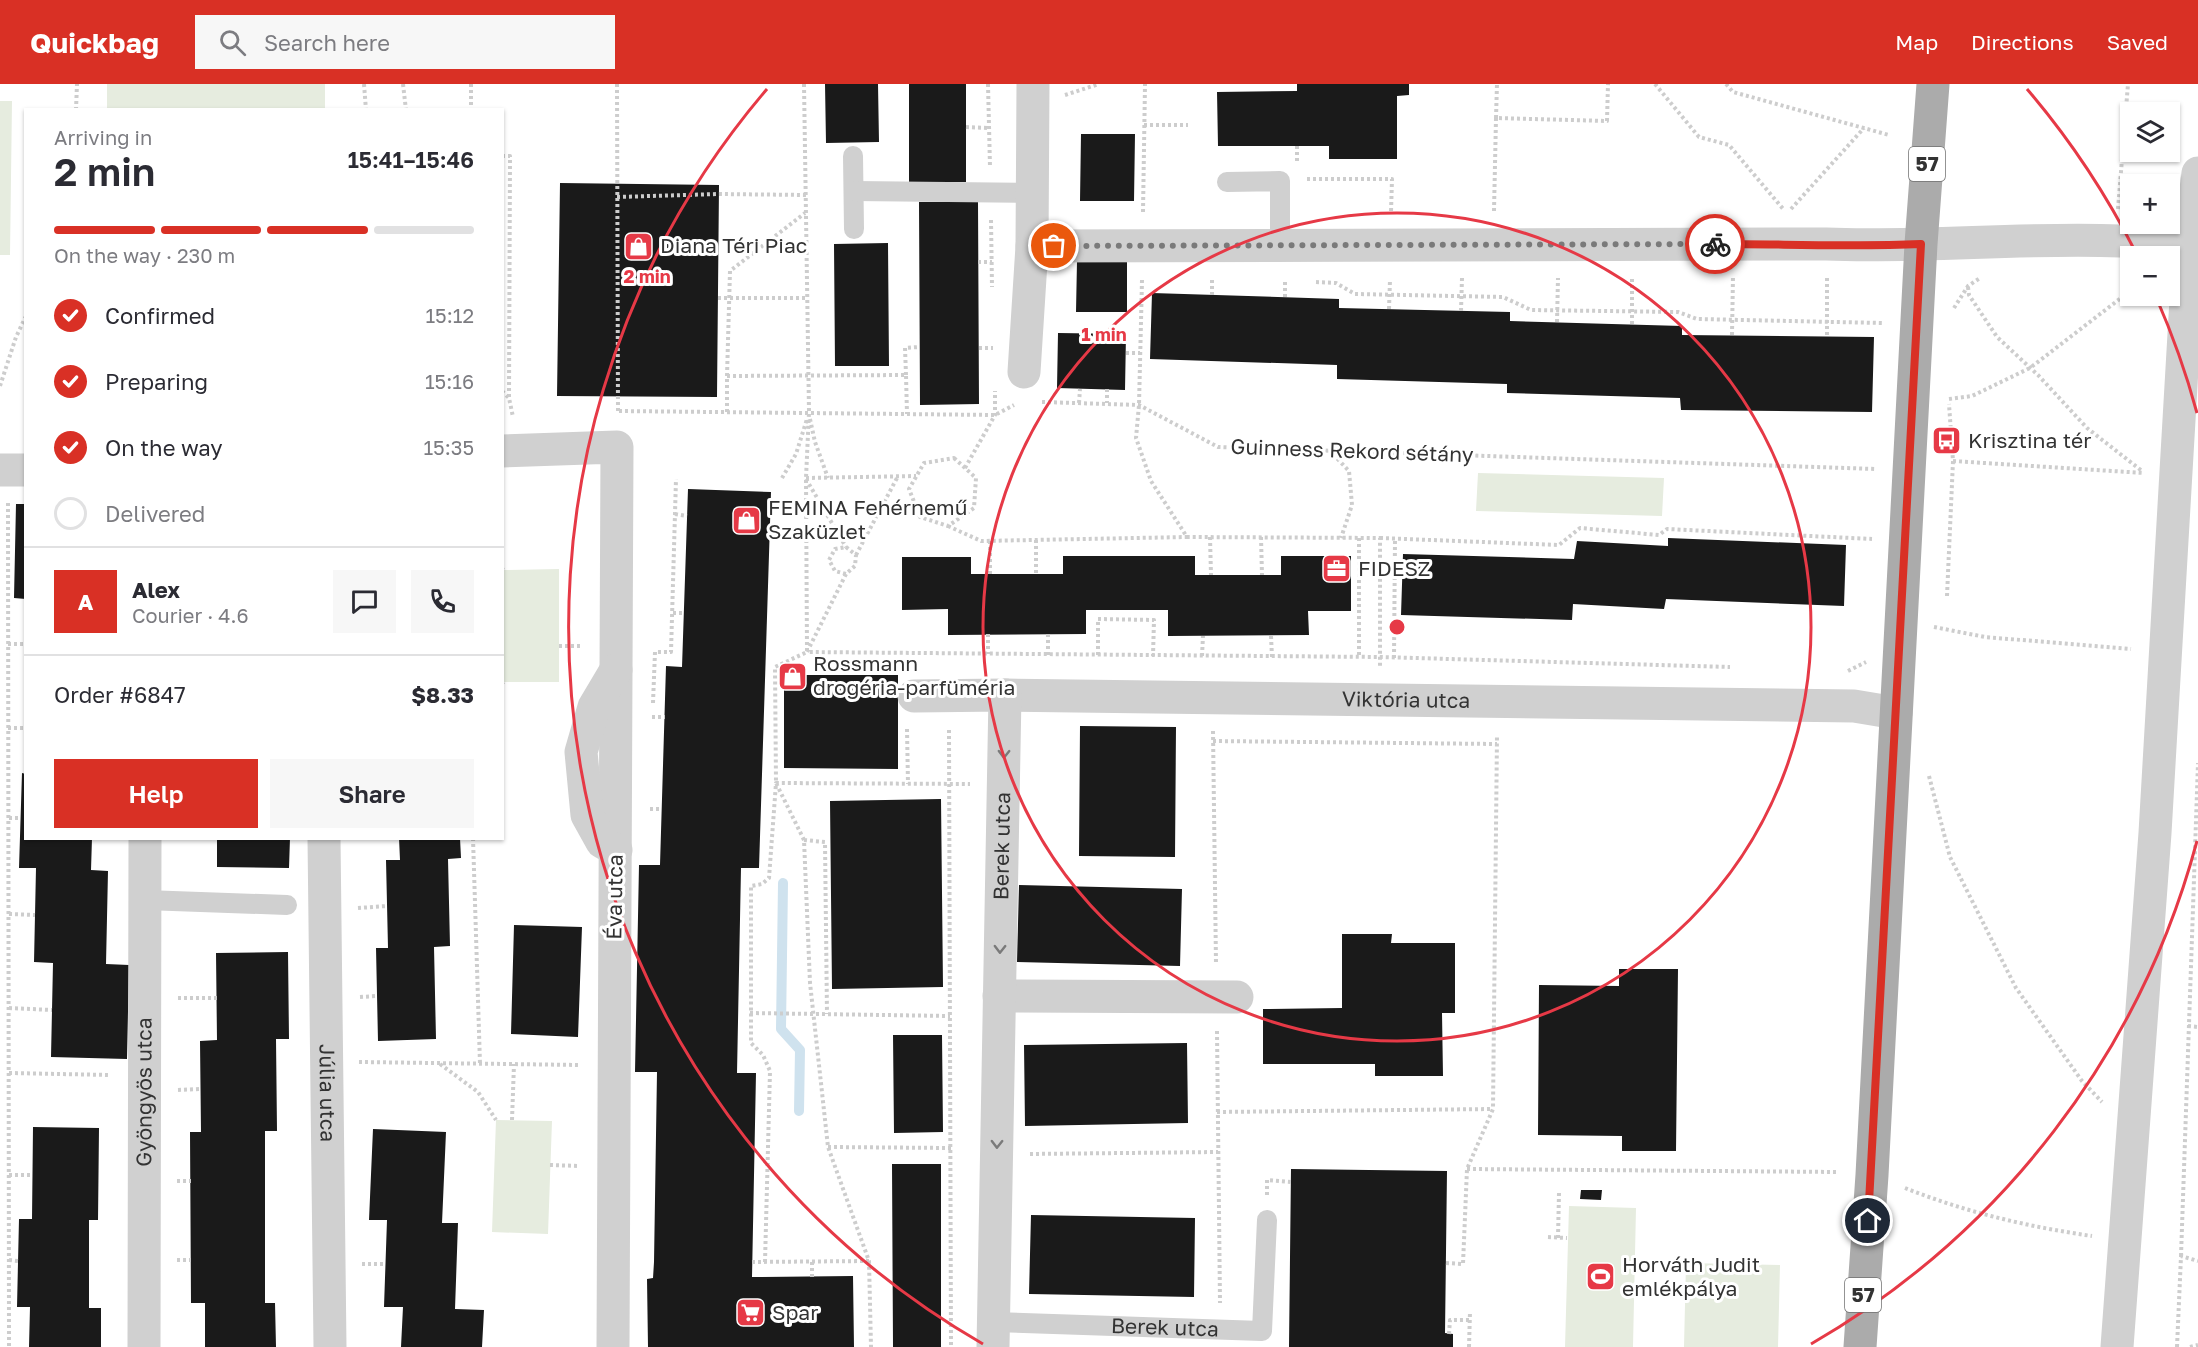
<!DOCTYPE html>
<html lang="en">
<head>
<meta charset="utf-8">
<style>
  body { margin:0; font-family:"Golos Text",sans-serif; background:#f7f7f7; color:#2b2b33; height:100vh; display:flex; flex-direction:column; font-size:22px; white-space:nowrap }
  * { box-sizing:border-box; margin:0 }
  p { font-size:20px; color:#7c7c81 }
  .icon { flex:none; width:33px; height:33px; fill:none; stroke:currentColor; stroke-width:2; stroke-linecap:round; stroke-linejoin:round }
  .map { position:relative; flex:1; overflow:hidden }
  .panel { position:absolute; left:24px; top:24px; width:480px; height:732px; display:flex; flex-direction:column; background:#fff; border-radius:0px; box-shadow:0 2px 4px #0004 }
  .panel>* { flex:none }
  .fabs { position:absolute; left:2120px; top:18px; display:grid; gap:12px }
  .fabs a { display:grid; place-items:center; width:60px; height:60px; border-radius:0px; background:#fff; box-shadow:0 2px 4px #0004; font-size:30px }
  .pin { position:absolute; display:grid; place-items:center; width:51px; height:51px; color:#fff; margin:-26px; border:3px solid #fff; border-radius:50%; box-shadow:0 2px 6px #0007 }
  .courier { position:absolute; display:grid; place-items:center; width:60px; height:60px; margin:-30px; border:4px solid #d93025; border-radius:50%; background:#fff; color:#222; box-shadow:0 2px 8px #0007 }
  .overview em { font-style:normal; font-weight:600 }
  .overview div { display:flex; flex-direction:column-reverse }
  .overview { display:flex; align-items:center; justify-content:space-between; height:102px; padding:0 30px }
  h1 { font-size:39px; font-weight:600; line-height:45px }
  .bar { display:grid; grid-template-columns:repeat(4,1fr); gap:9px 6px; align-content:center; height:72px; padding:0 30px }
  .bar i { height:8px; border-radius:4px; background:#e1e1e2 }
  .bar .on { background:#d93025 }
  .bar p { grid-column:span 4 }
  .line { display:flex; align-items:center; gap:15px; padding:0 30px; border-top:2px solid #e1e1e2 }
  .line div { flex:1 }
  .round { display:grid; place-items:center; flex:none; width:63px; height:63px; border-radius:0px; background:#f7f7f7 }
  ol { padding:0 30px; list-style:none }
  li { display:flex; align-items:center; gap:18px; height:66px }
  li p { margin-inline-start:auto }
  li .icon { padding:6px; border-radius:50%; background:#d93025; color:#fff; stroke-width:4 }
  li:last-child { color:#7c7c81 }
  li i { width:33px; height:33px; border:3px solid #e1e1e2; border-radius:50% }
  .primary-button { display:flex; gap:12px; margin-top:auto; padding:12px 30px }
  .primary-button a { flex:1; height:69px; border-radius:0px; background:#d93025; color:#fff; font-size:24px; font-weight:600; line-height:69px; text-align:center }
  .primary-button a+a { background:#f7f7f7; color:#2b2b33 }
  header { display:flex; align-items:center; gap:36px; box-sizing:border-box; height:84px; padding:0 30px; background:#d93025; color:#fff }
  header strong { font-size:28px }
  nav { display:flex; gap:33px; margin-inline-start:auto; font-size:21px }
  .search { width:420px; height:54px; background:#f7f7f7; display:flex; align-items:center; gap:15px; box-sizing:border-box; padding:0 21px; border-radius:0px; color:#7c7c81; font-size:22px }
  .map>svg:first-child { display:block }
</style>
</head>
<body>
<header>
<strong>Quickbag</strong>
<div class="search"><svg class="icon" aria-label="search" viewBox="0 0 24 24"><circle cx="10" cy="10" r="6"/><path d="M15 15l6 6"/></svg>Search here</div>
<nav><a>Map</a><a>Directions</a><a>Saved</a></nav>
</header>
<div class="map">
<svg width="2198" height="1263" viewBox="0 0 2198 1263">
  <rect width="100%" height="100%" fill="#fff"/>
  <path fill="#e6ecdf" d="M107 0H325V25H107Z
    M0 17H12L10 171H0Z
    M1478 389 1664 394 1662 432 1476 427Z
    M559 485V598H504L503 486Z
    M496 1036 552 1037 548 1150 492 1148Z
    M1569 1122 1636 1124 1633 1263H1565Z
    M1686 1179 1780 1181 1778 1263H1684Z"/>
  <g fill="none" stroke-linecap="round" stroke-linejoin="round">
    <path stroke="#cfe2ee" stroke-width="10" d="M783 799 781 945 800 966 799 1027"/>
  </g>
  <path fill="#1a1a1a" d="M825 0H878L879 58 826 59Z
    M909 0H966V98H909Z
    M1297 0H1409V11L1397 12V75H1329V62H1218L1217 8 1297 7Z
    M1081 50H1135L1134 117H1080Z
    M560 99 719 101 717 313 557 312Z
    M919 118H978L979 320 920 321Z
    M888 159 889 282H835L834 160Z
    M1077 177H1127V228H1076Z
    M1152 209 1339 215V224L1510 228V237L1682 242V251L1874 253 1872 328 1681 326 1680 314 1507 309V300L1337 295V281L1150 275Z
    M1058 249 1126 250 1125 306 1057 304Z
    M688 405 771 408 759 784H741L737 989H756L752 1193 853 1192 854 1263H648L647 1195 653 1194 654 1178 657 988H635L639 781H660L666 582 682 583Z
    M16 420H26V515L14 514Z
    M1668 454 1846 461 1844 522 1666 515 1664 525 1573 520 1572 536 1401 531 1403 470 1574 475 1577 457 1668 462Z
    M1063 472H1195V491H1281V472H1351V527H1308L1309 551 1168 552V526H1086V550L948 551V525L902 526V473H971V490H1063Z
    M784 591H898V685L784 684Z
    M1080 642 1176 643 1175 773 1079 772Z
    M22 689 26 690V754H92L91 786 108 787 106 880 129 881 127 975 51 973 53 879 34 878 36 784H19Z
    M941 715 943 903 832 905 830 717Z
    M217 754H290L289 784 217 783Z
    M399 754H460L461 774 448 775 450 862 434 863 436 955 378 957 376 864H388L386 776H400Z
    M1019 801 1182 805 1180 882 1017 878Z
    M514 841 582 843 578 953 511 950Z
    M1342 850H1392L1391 859H1455V929H1442L1443 992H1375V980H1263V925L1342 924Z
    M288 868 289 955H276L277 1047H265V1219H275L276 1263H205V1219H191L190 1048H201L200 957 217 956 216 869Z
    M1619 885H1678L1676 1067H1622V1052L1538 1051 1539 901 1619 902Z
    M893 951H942L943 1048 894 1049Z
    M1187 959 1188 1039 1025 1042 1024 961Z
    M33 1043 99 1044 98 1136H89V1224H101V1263H29L30 1223H17L19 1135H32Z
    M373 1045 446 1048 442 1139H458L455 1225 484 1226 482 1263H401L403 1223H384L387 1136H369Z
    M892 1080H941V1263H893Z
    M1291 1085 1447 1087 1445 1249 1453 1250V1263H1289Z
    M1581 1106H1602L1601 1116 1580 1115Z
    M1031 1131 1195 1134 1194 1213 1029 1210Z"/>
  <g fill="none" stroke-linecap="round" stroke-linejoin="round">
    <path stroke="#cdcdcd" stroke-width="4" stroke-dasharray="3 3" stroke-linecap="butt" d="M364 0 366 26
      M403 0 406 26
      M471 0V26
      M617 0 618 329
      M804 0 809 328 806 394 807 568 775 583 776 699 804 756 810 899 828 1063 869 1177 871 1263
      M988 0 990 83
      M1655 0 1699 53 1729 61 1784 126
      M1726 0 1733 8 1889 51
      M1065 11 1099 0
      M76 26 77 0
      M1496 34 1497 0
      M1144 41H1188
      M966 43 989 44
      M502 72H510L509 314
      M1297 77V62
      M1307 95H1392L1391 128
      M617 113 719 110 806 111
      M1791 125 1864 44
      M2118 125 2128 0
      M1494 127 1496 34 1607 37 1608 0
      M1143 128 1145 0
      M991 136 992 203
      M978 178H992
      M1827 194V253
      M1142 196 1139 321 1136 354 1151 397 1187 453 1380 454V584
      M1316 198 1336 199 1355 210 1503 213 1531 226 1678 228 1697 235 1882 239
      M1968 203 1969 211 1997 253 2038 291 2087 344 2142 387
      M1212 211V196
      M1285 213V196
      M718 214H807
      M1954 224 1968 202 1980 194
      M1389 225 1390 196
      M1461 227 1462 194
      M1557 238 1558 194
      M1632 240V193
      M1732 251 1733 192
      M979 264H993
      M1126 269H1140
      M906 291 905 264 919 263
      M727 292 730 187 805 129
      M0 302 16 253 26 232
      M1107 305V319
      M502 307 509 314 513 333
      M1949 315 1972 312 2030 284 2130 207
      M1042 318 1139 321 1218 363 1875 385
      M1079 319 1080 305
      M619 327 995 331 1014 321
      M727 328V292L906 291 907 330
      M810 335 815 358 828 394
      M1329 366 1349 387 1352 421 1341 454
      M954 374 976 394 974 424 948 442 920 433 909 405 924 379Z
      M1953 377 2144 389
      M965 384 995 331V307
      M782 394 796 370 807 335
      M806 394 916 392
      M806 395 846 463
      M8 419 9 1263
      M675 430 687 432
      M948 442 981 457 1187 453
      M1210 453 1211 491
      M1261 453 1262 491
      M1359 454V573
      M1380 454 1559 461 1580 444 1659 451 1667 445 1872 455
      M1036 456V490
      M846 463 856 471 855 482 846 490 835 487 829 476 835 465Z
      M856 471 897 394
      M502 484 503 486
      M846 490 807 568 1380 573 1730 583
      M990 490V457
      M1947 512 1953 377 1949 320
      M673 529H684
      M1934 543 1985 553 2131 565
      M988 550V570
      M1048 550V571
      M1271 552 1272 573
      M8 560H26
      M559 562H582
      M1098 571V535L1154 536 1153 572
      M1202 572 1203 552
      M1394 574 1395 455
      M1848 587 1866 578
      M502 599 504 598
      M653 619 655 568H671L676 395
      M652 633H665
      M8 644H26
      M907 645 908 700
      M949 646 951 1263
      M1213 647 1216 880
      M1213 657 1497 660
      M1929 692 1950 773 2016 904 2082 997 2102 1018
      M650 725H662
      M9 734H20
      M473 754 480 980
      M804 756 825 758 827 930
      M358 824 387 822
      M9 830 35 831
      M360 913 377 912
      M178 914H217
      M9 924 52 926
      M750 929 950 932
      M2188 942 2198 943
      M1217 947 1220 1219
      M359 978 580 981
      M440 980 478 1008 496 1036
      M9 989 110 991
      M178 1006 201 1005
      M1217 1028 1493 1025
      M512 1036 514 980
      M828 1063 951 1064
      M1030 1070 1218 1068
      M550 1081 580 1082
      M1467 1085 1838 1088
      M9 1091H33
      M177 1097H191
      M1905 1104C1965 1128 2029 1143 2092 1152
      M1267 1111V1096L1291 1098
      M1548 1153 1567 1154
      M1558 1154 1559 1109
      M2181 1172 2198 679
      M9 1176 18 1177
      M177 1176H191
      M752 1178 869 1177
      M765 1178 770 987 763 971 751 959V802L762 800 769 794 776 699 970 700
      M812 1178V1193
      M1446 1179 1463 1180 1467 1085 1493 1025 1497 651
      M362 1180H385
      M1449 1250 1450 1236H1469
      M1469 1263 1470 1228
      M2177 1263 2181 1172 2198 1177
      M2190 1263 2198 1261"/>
    <g stroke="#d0d0d0" stroke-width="20">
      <path d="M853 72 854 145"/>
      <path d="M1227 98 1280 97V162"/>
      <path d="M854 107 1033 109"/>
      <path d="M145 816 287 821"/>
      <path id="s1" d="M993 1238 1262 1247 1267 1136"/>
    </g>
    <g stroke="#d0d0d0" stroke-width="33">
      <path d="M1033 0 1032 162 1826 160C1924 164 2022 153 2120 157 2143 158 2166 162 2189 164"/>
      <path d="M1024 288 1032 162"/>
      <path d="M502 367 617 363 613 1263"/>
      <path d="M0 386H26"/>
      <path id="s2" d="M914 612 1005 611 1854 622 1896 629"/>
      <path id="s3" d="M324 754 330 1263"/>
      <path d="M616 766 602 758 587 731 581 668 594 623 616 586"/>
      <path d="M999 912 1237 913"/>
      <path id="s4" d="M144 1263 145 754"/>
      <path id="s5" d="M993 1263 1005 611"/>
      <path d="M2117 1263 2155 749 2189 164 2198 89"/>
    </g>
    <path stroke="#ababab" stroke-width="33" d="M1860 1263 1872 1091 1921 160 1933 0"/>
  </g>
  <defs><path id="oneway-chevron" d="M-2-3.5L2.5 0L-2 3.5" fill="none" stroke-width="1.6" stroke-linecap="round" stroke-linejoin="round" transform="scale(1.5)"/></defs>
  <g stroke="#7a7a7a">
    <use href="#oneway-chevron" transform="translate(1004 670) rotate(91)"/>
    <use href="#oneway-chevron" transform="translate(1000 865) rotate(91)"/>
    <use href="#oneway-chevron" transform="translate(997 1060) rotate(91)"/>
  </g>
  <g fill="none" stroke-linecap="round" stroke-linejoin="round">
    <path stroke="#7a7a7a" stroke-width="6" stroke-dasharray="0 10.8" d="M1054 162 1715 160"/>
    <path stroke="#d93025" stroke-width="8" d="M1715 160C1784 160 1852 163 1921 160L1868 1137"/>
  </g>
  <g fill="none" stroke="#e63946" stroke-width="3">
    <circle cx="1397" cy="543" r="414"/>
    <path d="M2197 757A828 828 0 0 1 1811 1260M983 1260A828 828 0 0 1 767 5M2027 5A828 828 0 0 1 2135 167M2156 213A828 828 0 0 1 2197 329"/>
  </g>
  <defs>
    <symbol id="shop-square" viewBox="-11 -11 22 22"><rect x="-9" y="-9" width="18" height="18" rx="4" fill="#e63946" stroke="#fff"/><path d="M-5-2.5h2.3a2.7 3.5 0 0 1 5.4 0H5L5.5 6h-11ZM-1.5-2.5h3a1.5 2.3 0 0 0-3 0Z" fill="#fff"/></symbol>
    <symbol id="bus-square" viewBox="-11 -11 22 22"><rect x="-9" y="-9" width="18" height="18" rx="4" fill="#e63946" stroke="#fff"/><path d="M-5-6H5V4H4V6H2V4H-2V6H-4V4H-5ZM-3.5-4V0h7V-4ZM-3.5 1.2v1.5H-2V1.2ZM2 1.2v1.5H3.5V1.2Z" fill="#fff"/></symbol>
    <symbol id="office-square" viewBox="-11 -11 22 22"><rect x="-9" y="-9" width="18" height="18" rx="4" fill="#e63946" stroke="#fff"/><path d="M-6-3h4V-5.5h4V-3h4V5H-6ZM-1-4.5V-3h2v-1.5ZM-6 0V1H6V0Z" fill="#fff"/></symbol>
    <symbol id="stadium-square" viewBox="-11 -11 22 22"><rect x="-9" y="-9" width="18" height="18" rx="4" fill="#e63946" stroke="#fff"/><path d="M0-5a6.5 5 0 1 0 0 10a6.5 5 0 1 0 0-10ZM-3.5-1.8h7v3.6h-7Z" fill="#fff"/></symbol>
    <symbol id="supermarket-square" viewBox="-11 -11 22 22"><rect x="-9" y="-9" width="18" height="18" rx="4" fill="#e63946" stroke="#fff"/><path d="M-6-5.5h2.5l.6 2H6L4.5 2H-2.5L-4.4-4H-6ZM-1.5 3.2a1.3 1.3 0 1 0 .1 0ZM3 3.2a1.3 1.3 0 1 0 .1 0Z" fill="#fff"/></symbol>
  </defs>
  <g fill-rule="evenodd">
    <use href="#shop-square" x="622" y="146" width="33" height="33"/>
    <use href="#bus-square" x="1930" y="340" width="33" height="33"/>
    <use href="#shop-square" x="730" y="420" width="33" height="33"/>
    <use href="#office-square" x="1320" y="468" width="33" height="33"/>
    <use href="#shop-square" x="776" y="576" width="33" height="33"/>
    <use href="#stadium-square" x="1584" y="1176" width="33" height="33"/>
    <use href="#supermarket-square" x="734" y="1212" width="33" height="33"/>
  </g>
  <g text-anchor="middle" stroke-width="6" stroke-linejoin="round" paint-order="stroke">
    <g fill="#fff" stroke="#707070" stroke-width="1.5">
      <rect x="1909" y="63" width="36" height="34" rx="4.5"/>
      <rect x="1845" y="1194" width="36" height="34" rx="4.5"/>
    </g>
    <g font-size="20" font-weight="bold" fill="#333">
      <text x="1927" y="87">57</text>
      <text x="1863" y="1218">57</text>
    </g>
    <g font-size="21" fill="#333" stroke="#fff" text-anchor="start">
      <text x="660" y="169">Diana Téri Piac</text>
      <text x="1968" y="364">Krisztina tér</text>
      <text x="768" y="431">FEMINA Fehérnemű<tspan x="768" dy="24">Szaküzlet</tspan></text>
      <text x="1358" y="492">FIDESZ</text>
      <text x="813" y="587">Rossmann<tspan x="813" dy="24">drogéria-parfüméria</tspan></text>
      <text x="1622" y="1188">Horváth Judit<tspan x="1622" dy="24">emlékpálya</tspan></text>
      <text x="772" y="1236">Spar</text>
    </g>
    <g font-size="21" fill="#333" stroke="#fff">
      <text transform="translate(1352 367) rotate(2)" y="7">Guinness Rekord sétány</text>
      <text dy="7" stroke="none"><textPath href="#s2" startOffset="492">Viktória utca</textPath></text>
      <text dy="7" stroke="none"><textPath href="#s5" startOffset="501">Berek utca</textPath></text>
      <text transform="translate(615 813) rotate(-89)" y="7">Éva utca</text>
      <text dy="7" stroke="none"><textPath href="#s4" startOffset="255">Gyöngyös utca</textPath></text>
      <text dy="7" stroke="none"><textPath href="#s3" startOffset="255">Júlia utca</textPath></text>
      <text dy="7" stroke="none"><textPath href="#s1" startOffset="172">Berek utca</textPath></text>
    </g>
  </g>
  <circle cx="1397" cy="543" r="9" fill="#e63946" stroke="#fff" stroke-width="3"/>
  <g font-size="18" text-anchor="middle" font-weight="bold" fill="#e63946" stroke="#fff" stroke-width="6" stroke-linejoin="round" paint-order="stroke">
    <text x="647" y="199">2 min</text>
    <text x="1104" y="257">1 min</text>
  </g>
</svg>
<div class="fabs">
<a><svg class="icon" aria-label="layers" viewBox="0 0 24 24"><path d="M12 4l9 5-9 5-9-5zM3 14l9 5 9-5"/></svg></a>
<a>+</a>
<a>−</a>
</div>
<div class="pin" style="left:1054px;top:162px;background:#ea580c"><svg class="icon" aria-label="bag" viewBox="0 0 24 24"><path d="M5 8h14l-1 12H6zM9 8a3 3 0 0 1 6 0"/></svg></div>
<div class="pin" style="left:1868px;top:1137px;background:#1f2937"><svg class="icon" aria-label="home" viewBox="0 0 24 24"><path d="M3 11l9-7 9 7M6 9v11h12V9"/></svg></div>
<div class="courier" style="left:1715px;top:160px"><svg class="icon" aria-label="bike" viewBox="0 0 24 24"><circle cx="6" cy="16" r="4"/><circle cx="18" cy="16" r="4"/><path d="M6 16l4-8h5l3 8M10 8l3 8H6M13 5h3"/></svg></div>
<section class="panel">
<div class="overview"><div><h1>2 min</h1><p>Arriving in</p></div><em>15:41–15:46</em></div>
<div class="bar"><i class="on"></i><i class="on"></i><i class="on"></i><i></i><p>On the way · 230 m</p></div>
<ol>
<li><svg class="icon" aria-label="check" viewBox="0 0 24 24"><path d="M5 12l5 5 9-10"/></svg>Confirmed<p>15:12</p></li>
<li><svg class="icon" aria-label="check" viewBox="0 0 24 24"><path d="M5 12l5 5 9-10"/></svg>Preparing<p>15:16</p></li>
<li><svg class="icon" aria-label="check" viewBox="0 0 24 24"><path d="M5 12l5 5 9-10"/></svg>On the way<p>15:35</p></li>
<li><i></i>Delivered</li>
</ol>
<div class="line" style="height:108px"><b class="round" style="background:#d93025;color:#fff">A</b><div><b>Alex</b><p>Courier · 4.6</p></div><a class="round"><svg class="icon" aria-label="chat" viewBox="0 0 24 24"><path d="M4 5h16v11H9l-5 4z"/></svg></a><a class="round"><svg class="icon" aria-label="phone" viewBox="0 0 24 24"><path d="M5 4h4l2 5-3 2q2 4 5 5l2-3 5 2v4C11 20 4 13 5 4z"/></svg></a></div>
<div class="line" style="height:78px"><div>Order #6847</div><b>$8.33</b></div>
<div class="primary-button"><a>Help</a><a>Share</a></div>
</section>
</div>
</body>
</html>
